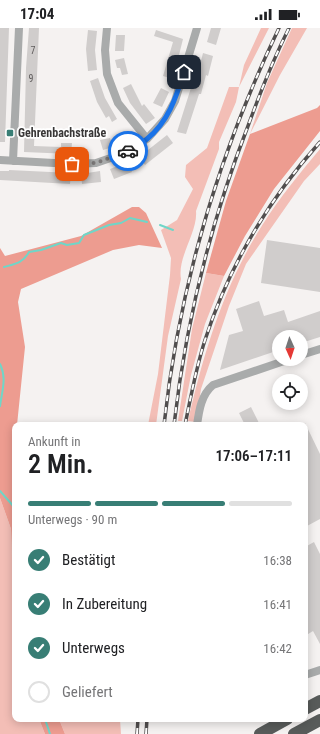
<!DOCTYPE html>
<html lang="de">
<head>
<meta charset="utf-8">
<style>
  body { margin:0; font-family:"Roboto Condensed",sans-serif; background:#f2f2f2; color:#202124; height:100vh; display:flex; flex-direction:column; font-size:15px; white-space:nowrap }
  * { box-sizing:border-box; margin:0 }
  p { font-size:13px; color:#757577 }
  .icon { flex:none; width:22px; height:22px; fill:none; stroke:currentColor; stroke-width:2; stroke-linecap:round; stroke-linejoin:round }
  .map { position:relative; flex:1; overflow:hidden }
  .sheet { position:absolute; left:12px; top:394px; width:296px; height:300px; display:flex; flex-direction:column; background:#fff; border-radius:8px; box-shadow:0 2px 10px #0003 }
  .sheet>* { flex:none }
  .needle { width:26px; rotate:177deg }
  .buttons { position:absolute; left:272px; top:302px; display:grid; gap:8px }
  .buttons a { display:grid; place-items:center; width:36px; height:36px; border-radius:50%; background:#fff; box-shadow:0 2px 10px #0003; font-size:20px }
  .pin { position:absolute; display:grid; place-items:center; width:34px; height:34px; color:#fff; margin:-17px; border-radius:8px; box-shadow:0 2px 6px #0006 }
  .courier { position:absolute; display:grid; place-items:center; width:40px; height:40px; margin:-20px; border:3px solid #1a73e8; border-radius:50%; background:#fff; color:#222; box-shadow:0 1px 5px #0007 }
  .head em { font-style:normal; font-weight:600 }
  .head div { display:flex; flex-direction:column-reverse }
  .head { display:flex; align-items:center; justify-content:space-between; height:68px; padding:0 16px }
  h1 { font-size:26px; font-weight:600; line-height:30px }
  .bar { display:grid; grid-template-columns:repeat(4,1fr); gap:6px 4px; align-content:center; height:48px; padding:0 16px }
  .bar i { height:5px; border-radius:3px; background:#e0e0e0 }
  .bar .active { background:#387e75 }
  .bar p { grid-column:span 4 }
  ol { padding:0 16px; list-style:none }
  li { display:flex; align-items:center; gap:12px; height:44px }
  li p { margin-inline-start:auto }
  li .icon { padding:4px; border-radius:50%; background:#387e75; color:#fff; stroke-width:4 }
  li:last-child { color:#757577 }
  li i { width:22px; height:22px; border:2px solid #e0e0e0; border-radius:50% }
  .status { display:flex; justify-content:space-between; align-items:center; height:28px; padding:0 20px; background:#fff; direction:ltr }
  .status svg { height:11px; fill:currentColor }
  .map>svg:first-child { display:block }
</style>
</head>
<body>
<div class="status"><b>17:04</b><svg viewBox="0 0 49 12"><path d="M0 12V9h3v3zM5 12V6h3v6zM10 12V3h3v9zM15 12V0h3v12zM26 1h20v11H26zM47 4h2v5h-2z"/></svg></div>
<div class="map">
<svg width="320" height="706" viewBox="0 0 320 706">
  <rect width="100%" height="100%" fill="#f5f2f1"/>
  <path fill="#f3beb6" d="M261 0H269L239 59 236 74 219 114V121L196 183C198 204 177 229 181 251L168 308 156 397H148L158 346 170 247 171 230 161 202 177 192 193 161 185 149 186 137 207 120 229 59H239L244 37Z
    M292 0H307L280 47 250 106 267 55Z
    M320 121V136L304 153 246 236 229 278 201 361 196 394 188 393C204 323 224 257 263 196 280 169 300 145 320 121Z
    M206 245 224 248 205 296 191 347 182 393H178L192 301Z
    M0 470 11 501 14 585H15V691H39L45 706H0Z
    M59 691H120L121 706H65Z"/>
  <path fill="#ed9c90" d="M320 77V103L274 161 245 208 224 248 206 245 226 173 250 106 317 80Z
    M132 179H139L146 185 162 220 139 217 113 222 21 261 18 274 25 319 17 397H15V421L12 447 15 452V585H14L11 501 0 470V220L5 228 81 208Z
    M39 691H59L65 706H45Z"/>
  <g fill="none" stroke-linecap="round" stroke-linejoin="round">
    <path stroke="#6fd6c8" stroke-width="2" d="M160 197 173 202
      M4 239C15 236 23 235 29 224L41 222 61 215 67 217 79 215 84 207 109 197 121 195 130 190 147 194
      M0 336C7 350 2 363 0 378
      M0 463 15 480
      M45 691 50 706"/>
  </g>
  <path fill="#d0cdcc" d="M0 0H9L5 114H0Z
    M29 0H39L34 118 61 119V115H72L71 126 24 124 26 40Z
    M211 0H221L216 17 207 14Z
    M88 2 97 3 95 22 97 42 88 43 86 21Z
    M156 2 183 11 173 51 163 48 173 14 154 8Z
    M116 7H125L124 23H115Z
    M203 25 213 28 208 48 206 47 201 66H199L186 106 177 104 196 44 198 45Z
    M124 30 128 46 122 47 120 40H117L115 32Z
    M98 50 105 70 117 91 112 94 109 88 106 90 97 74 90 53Z
    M131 56 142 78 144 76 155 90 146 96 130 75 123 60Z
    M161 60 169 64 162 79 153 75Z
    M167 107 173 115 145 137 139 129Z
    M110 110 113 119 103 122 100 112Z
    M128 134 132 144 114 151 110 141Z
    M9 142 71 145 70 156 0 152V143H9Z
    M100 143 101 154 82 156 81 146Z
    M267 212 320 220V264L261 255Z
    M259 273 264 288 284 282 288 294 320 283V309L301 315V309H279V322L220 342 229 307 243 303 236 281Z
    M251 379 260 397H245L239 385Z
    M305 395 320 426V491L307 498 305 494Z
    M314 514 320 526V616L313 603 305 608V519Z"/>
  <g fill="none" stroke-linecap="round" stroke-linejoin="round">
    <path stroke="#a9abab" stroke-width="8" d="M107 0 105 22 107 46 118 75 147 111
      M0 132 72 136 96 135 125 125 147 111 165 91 175 73 197 0
      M13 133 19 0
      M301 327 320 321
      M197 397C199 383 201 367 213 357L290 331
      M305 647 320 642"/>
    <path stroke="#585b5a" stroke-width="12" d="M305 681 320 673
      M260 706 287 691
      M294 706 320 692"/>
    <defs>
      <path id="rail" d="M164 397C179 259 219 125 279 0
        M174 397C186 292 210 196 248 98 260 65 273 32 289 0
        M185 397C191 368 196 340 205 312 229 238 269 171 320 114
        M137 706 138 691
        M146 706 147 691"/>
    </defs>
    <use href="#rail" stroke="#514e4e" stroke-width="3.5"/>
    <use href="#rail" stroke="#fff" stroke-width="2" stroke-dasharray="6" stroke-linecap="butt"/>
  </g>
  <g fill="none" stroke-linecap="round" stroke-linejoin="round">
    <path stroke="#7b7878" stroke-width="4" stroke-dasharray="0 7.2" d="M72 136 96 135 128 123"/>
    <path stroke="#1a73e8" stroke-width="5" d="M128 123C134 119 141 116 147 111 168 94 176 70 184 44"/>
  </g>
  <rect fill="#387e75" stroke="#fff" stroke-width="1.5" x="6" y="101" width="8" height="8" rx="2"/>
  <g text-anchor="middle" stroke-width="3.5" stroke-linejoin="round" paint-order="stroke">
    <g font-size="10" fill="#5f5c5c">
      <text x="33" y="26">7</text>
      <text x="31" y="54">9</text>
    </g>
    <g font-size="12" font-weight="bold" fill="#393737" stroke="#fff" text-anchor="start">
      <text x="18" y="109">Gehrenbachstraße</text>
    </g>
  </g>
</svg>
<div class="buttons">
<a><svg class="needle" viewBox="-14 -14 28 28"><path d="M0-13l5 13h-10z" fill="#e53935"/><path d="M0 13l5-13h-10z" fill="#757577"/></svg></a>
<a><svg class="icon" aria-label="locate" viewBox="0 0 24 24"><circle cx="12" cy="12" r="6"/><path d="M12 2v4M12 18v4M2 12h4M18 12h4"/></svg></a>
</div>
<div class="pin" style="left:72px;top:136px;background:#ea580c"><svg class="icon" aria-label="bag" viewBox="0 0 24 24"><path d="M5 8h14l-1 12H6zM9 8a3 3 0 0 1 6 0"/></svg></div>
<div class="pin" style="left:184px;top:44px;background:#1f2937"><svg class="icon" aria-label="home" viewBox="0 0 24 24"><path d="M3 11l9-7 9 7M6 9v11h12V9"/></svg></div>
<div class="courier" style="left:128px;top:123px"><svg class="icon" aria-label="car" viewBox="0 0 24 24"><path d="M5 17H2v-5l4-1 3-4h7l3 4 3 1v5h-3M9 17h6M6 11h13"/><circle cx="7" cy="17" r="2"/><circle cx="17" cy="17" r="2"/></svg></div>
<section class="sheet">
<div class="head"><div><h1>2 Min.</h1><p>Ankunft in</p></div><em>17:06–17:11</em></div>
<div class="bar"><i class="active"></i><i class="active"></i><i class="active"></i><i></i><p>Unterwegs · 90 m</p></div>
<ol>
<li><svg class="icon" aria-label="check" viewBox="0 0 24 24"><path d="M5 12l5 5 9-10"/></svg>Bestätigt<p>16:38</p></li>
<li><svg class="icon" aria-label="check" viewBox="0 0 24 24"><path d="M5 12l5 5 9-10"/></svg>In Zubereitung<p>16:41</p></li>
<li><svg class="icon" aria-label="check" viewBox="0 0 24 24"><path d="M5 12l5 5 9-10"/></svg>Unterwegs<p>16:42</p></li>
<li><i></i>Geliefert</li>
</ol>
</section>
</div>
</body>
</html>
